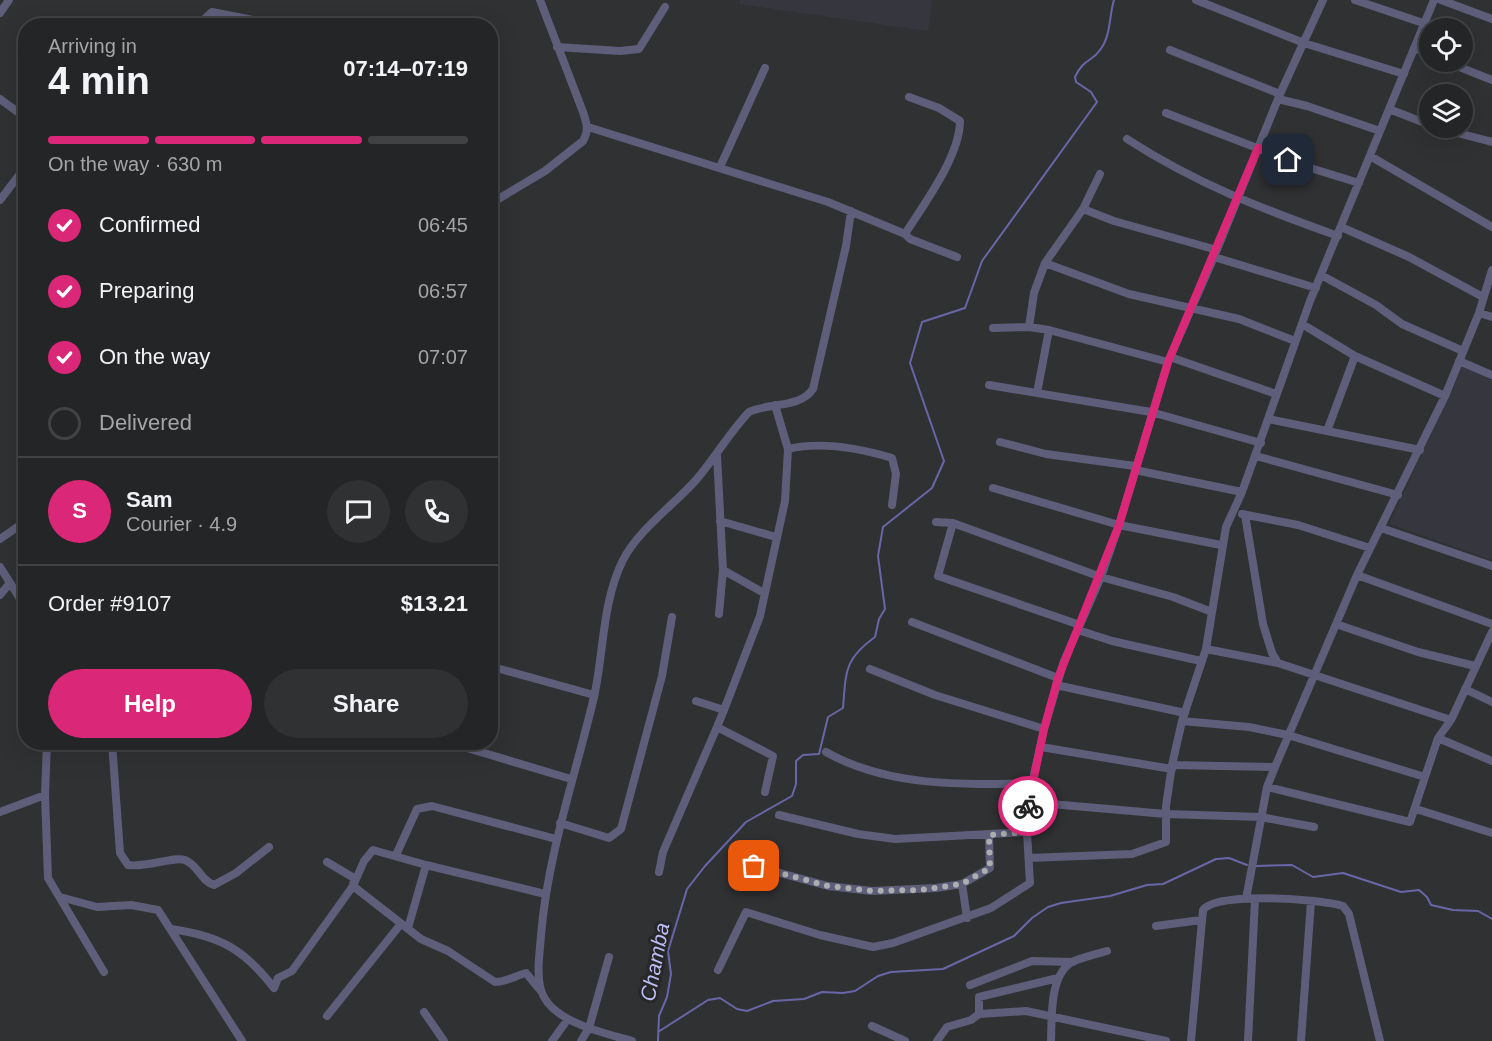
<!DOCTYPE html>
<html lang="en">
<head>
<meta charset="utf-8">
<style>
  body { margin:0; font-family:Helvetica,sans-serif; background:#303132; color:#f1f3f6; height:100vh; display:flex; flex-direction:column; font-size:22px; white-space:nowrap }
  * { box-sizing:border-box; margin:0 }
  p { font-size:20px; color:#a3a5a7 }
  .icon { flex:none; width:33px; height:33px; fill:none; stroke:currentColor; stroke-width:2; stroke-linecap:round; stroke-linejoin:round }
  .map { position:relative; flex:1; overflow:hidden }
  .details { position:absolute; left:18px; top:18px; width:480px; height:732px; display:flex; flex-direction:column; background:#242526; border-radius:24px; box-shadow:0 6px 24px #0002,0 0 0 2px #414243 }
  .details>* { flex:none }
  .controls { position:absolute; left:1419px; top:18px; display:grid; gap:12px }
  .controls a { display:grid; place-items:center; width:54px; height:54px; border-radius:50%; background:#242526; box-shadow:0 6px 24px #0002,0 0 0 2px #414243; font-size:30px }
  .pin { position:absolute; display:grid; place-items:center; width:51px; height:51px; color:#fff; margin:-26px; border-radius:12px; box-shadow:0 3px 9px #0006 }
  .courier { position:absolute; display:grid; place-items:center; width:60px; height:60px; margin:-30px; border:4px solid #db2777; border-radius:50%; background:#fff; color:#222; box-shadow:0 2px 8px #0007 }
  .overview em { font-style:normal; font-weight:700 }
  .overview div { display:flex; flex-direction:column-reverse }
  .overview { display:flex; align-items:center; justify-content:space-between; height:102px; padding:0 30px }
  h1 { font-size:39px; font-weight:700; line-height:45px }
  .bar { display:grid; grid-template-columns:repeat(4,1fr); gap:9px 6px; align-content:center; height:72px; padding:0 30px }
  .bar i { height:8px; border-radius:4px; background:#414243 }
  .bar .on { background:#db2777 }
  .bar p { grid-column:span 4 }
  .line { display:flex; align-items:center; gap:15px; padding:0 30px; border-top:2px solid #414243 }
  .line div { flex:1 }
  .round { display:grid; place-items:center; flex:none; width:63px; height:63px; border-radius:32px; background:#303132 }
  ol { padding:0 30px; list-style:none }
  li { display:flex; align-items:center; gap:18px; height:66px }
  li p { margin-inline-start:auto }
  li .icon { padding:6px; border-radius:50%; background:#db2777; color:#fff; stroke-width:4 }
  li:last-child { color:#a3a5a7 }
  li i { width:33px; height:33px; border:3px solid #414243; border-radius:50% }
  .button { display:flex; gap:12px; margin-top:auto; padding:12px 30px }
  .button a { flex:1; height:69px; border-radius:36px; background:#db2777; color:#fff; font-size:24px; font-weight:700; line-height:69px; text-align:center }
  .button a+a { background:#303132; color:#f1f3f6 }
  .map>svg:first-child { display:block }
</style>
</head>
<body>
<div class="map">
<svg width="1492" height="1041" viewBox="0 0 1492 1041">
  <rect width="100%" height="100%" fill="#303133"/>
  <path fill="#36363f" d="M740 0H932L928 31 739 4Z
    M1462 367 1492 379V560L1389 524Z"/>
  <g fill="none" stroke-linecap="round" stroke-linejoin="round">
    <path stroke="#6966a8" stroke-width="2" d="M1256 866 1292 865 1313 877 1343 873 1401 892 1419 890 1427 897 1431 905 1453 910 1478 911 1492 919
      M658 1032 708 1000 720 998 737 1009 747 1011 773 1001 804 999 822 992 843 993 855 991 878 976 891 972 943 969 1014 936 1032 918 1048 907 1061 903 1110 896 1147 885 1163 884 1216 859 1229 858 1247 865
      M658 1041 659 1016 667 997 671 974 668 951 687 889 705 866 746 822 792 796 796 784V761L803 755 819 754 828 717 843 708C846 672 844 659 875 637L879 619 885 609 878 556 883 527 932 488 944 461 910 363 922 322 965 308 982 261 1097 102 1091 92 1076 82 1075 77C1084 58 1092 62 1100 50 1111 36 1109 16 1114 0"/>
    <path stroke="#5e5e7a" stroke-width="8" d="M1196 0 1304 43 1404 74
      M1355 0 1426 24
      M1441 0 1492 19
      M0 13 9 0
      M197 26 212 12 258 21
      M557 47 620 51 639 49 665 7
      M1414 48 1430 54
      M1170 50 1280 94
      M1447 62 1492 80
      M0 99 26 118
      M1278 99 1307 106 1380 131
      M1389 109 1430 125
      M1166 113 1304 166 1359 183
      M588 127 828 202 905 234 910 239 957 257
      M1438 128 1492 142
      M1127 139C1197 184 1260 208 1338 236
      M1370 156 1492 227
      M720 167 765 68
      M0 200 26 166
      M490 204 545 171 583 141C589 130 587 124 583 112L540 0
      M1083 209 1114 221 1217 250
      M1341 227 1409 257 1483 297
      M905 234C924 204 960 156 960 121L939 108 909 97
      M1214 257 1316 288
      M1045 263 1129 294 1239 319 1295 341
      M1321 275 1376 305 1402 324 1463 351
      M1479 313 1492 317
      M1302 324 1355 356 1445 396
      M1029 327 1034 293 1045 263 1083 209 1100 174
      M993 328 1029 327 1049 330 1168 362
      M1170 357 1276 394
      M1459 361 1492 375
      M989 385 1151 412 1261 443
      M1037 393 1049 330
      M1268 419 1327 431 1355 356
      M1327 431 1420 450
      M1000 442 1046 454 1135 466
      M788 449C822 441 859 448 892 458L896 474 892 505
      M717 455 723 570 719 614
      M1256 456 1398 495
      M1135 470 1242 492
      M993 488 1119 525 1221 545
      M1242 514 1298 525 1370 548
      M1245 515 1263 624 1272 653 1278 663 1451 720
      M720 521 776 537
      M936 522 953 523 1101 577 1173 597 1212 612
      M953 523 938 576 1080 625
      M1381 528 1492 566
      M0 539 26 521
      M0 567 26 608
      M723 570 764 593
      M1357 575 1492 624
      M0 595 10 583
      M912 622 1058 678
      M1336 624 1418 652 1475 666
      M1078 630 1112 641 1201 661
      M1206 649 1278 663
      M500 669 594 695
      M870 669 935 695 1044 729
      M1056 685 1185 713
      M1465 689 1492 702
      M696 701 724 710 717 727 773 756 765 792
      M724 710 760 616 785 501 788 449 775 405
      M1182 721 1249 727 1288 735 1425 777
      M1438 738 1492 761
      M47 742 45 795 48 878 104 972
      M112 742 120 853 128 865C145 868 175 856 185 860 198 865 201 881 214 885L236 873 269 847
      M447 742 571 779
      M1041 747 1172 769
      M826 752C888 787 963 785 1032 783
      M1172 765 1275 767
      M1267 787 1410 822 1438 738 1451 720 1492 632
      M1028 802 1166 814 1261 817 1314 827
      M1416 809 1492 833
      M0 812 45 795
      M779 815 858 834 895 839 1027 832
      M560 823 609 838 621 829 662 676 672 617
      M396 855 417 809 432 806 556 839
      M1029 858 1132 854 1166 842V806L1172 765 1182 721 1206 649 1226 527 1242 492 1310 301 1434 0
      M327 862 354 878 353 886 421 939 448 951 495 982C506 982 515 976 526 973L540 990
      M754 866 828 886 872 891 936 888 962 884 990 868 989 835
      M659 872 663 852 717 727
      M962 884 967 918
      M60 897 97 907 131 905 158 910 242 1041
      M1246 899 1267 787 1275 767 1357 575 1445 396 1479 313 1492 270
      M1156 926 1201 920
      M408 928 426 865
      M171 929C220 936 244 949 274 988
      M718 970 746 912 820 935 873 947 893 943 991 908 1030 883 1027 832 1028 802 1044 729 1064 661 1101 577 1119 525 1168 362 1214 257 1280 94 1323 0
      M970 985 1032 961 1073 962
      M274 988 278 978 292 971 353 886 364 861 373 850 426 865 545 894
      M424 1012 444 1041
      M979 1014V997L1058 978
      M327 1016 400 925
      M872 1026 905 1041
      M552 1041 568 1019
      M581 1041 589 1028 609 957
      M632 1041C605 1033 550 1022 541 990 536 973 540 952 541 935 548 853 575 777 594 697 604 652 602 602 623 560 639 529 673 506 696 480 715 458 729 433 749 412 770 402 799 409 813 389L846 246 851 211
      M937 1041 947 1027 971 1020 979 1014 1026 1011 1166 1041
      M1051 1041C1052 1017 1049 973 1074 961 1084 957 1096 954 1107 951
      M1191 1041 1203 910C1217 891 1321 899 1343 906L1349 914 1380 1041
      M1248 1041 1255 899
      M1301 1041 1311 901"/>
  </g>
  <g fill="none" stroke-linecap="round" stroke-linejoin="round">
    <path stroke="#adaeaf" stroke-width="6" stroke-dasharray="0 10.8" d="M754 866 828 886 872 891 920 890 962 884 990 868 989 835 1027 832 1028 806"/>
    <path stroke="#db2777" stroke-width="8" d="M1028 806 1044 729 1058 678 1119 525 1168 362 1258 148 1288 160"/>
  </g>
  <g text-anchor="middle" stroke-width="6" stroke-linejoin="round" paint-order="stroke">
    <g font-size="21" font-style="italic" fill="#bdbdf5" stroke="#272729">
      <text transform="translate(655 962) rotate(-79)" y="7">Chamba</text>
    </g>
  </g>
</svg>
<div class="controls">
<a><svg class="icon" aria-label="locate" viewBox="0 0 24 24"><circle cx="12" cy="12" r="6"/><path d="M12 2v4M12 18v4M2 12h4M18 12h4"/></svg></a>
<a><svg class="icon" aria-label="layers" viewBox="0 0 24 24"><path d="M12 4l9 5-9 5-9-5zM3 14l9 5 9-5"/></svg></a>
</div>
<div class="pin" style="left:754px;top:866px;background:#ea580c"><svg class="icon" aria-label="bag" viewBox="0 0 24 24"><path d="M5 8h14l-1 12H6zM9 8a3 3 0 0 1 6 0"/></svg></div>
<div class="pin" style="left:1288px;top:160px;background:#1f2937"><svg class="icon" aria-label="home" viewBox="0 0 24 24"><path d="M3 11l9-7 9 7M6 9v11h12V9"/></svg></div>
<div class="courier" style="left:1028px;top:806px"><svg class="icon" aria-label="bike" viewBox="0 0 24 24"><circle cx="6" cy="16" r="4"/><circle cx="18" cy="16" r="4"/><path d="M6 16l4-8h5l3 8M10 8l3 8H6M13 5h3"/></svg></div>
<section class="details">
<div class="overview"><div><h1>4 min</h1><p>Arriving in</p></div><em>07:14–07:19</em></div>
<div class="bar"><i class="on"></i><i class="on"></i><i class="on"></i><i></i><p>On the way · 630 m</p></div>
<ol>
<li><svg class="icon" aria-label="check" viewBox="0 0 24 24"><path d="M5 12l5 5 9-10"/></svg>Confirmed<p>06:45</p></li>
<li><svg class="icon" aria-label="check" viewBox="0 0 24 24"><path d="M5 12l5 5 9-10"/></svg>Preparing<p>06:57</p></li>
<li><svg class="icon" aria-label="check" viewBox="0 0 24 24"><path d="M5 12l5 5 9-10"/></svg>On the way<p>07:07</p></li>
<li><i></i>Delivered</li>
</ol>
<div class="line" style="height:108px"><b class="round" style="background:#db2777;color:#fff">S</b><div><b>Sam</b><p>Courier · 4.9</p></div><a class="round"><svg class="icon" aria-label="chat" viewBox="0 0 24 24"><path d="M4 5h16v11H9l-5 4z"/></svg></a><a class="round"><svg class="icon" aria-label="phone" viewBox="0 0 24 24"><path d="M5 4h4l2 5-3 2q2 4 5 5l2-3 5 2v4C11 20 4 13 5 4z"/></svg></a></div>
<div class="line" style="height:78px"><div>Order #9107</div><b>$13.21</b></div>
<div class="button"><a>Help</a><a>Share</a></div>
</section>
</div>
</body>
</html>
